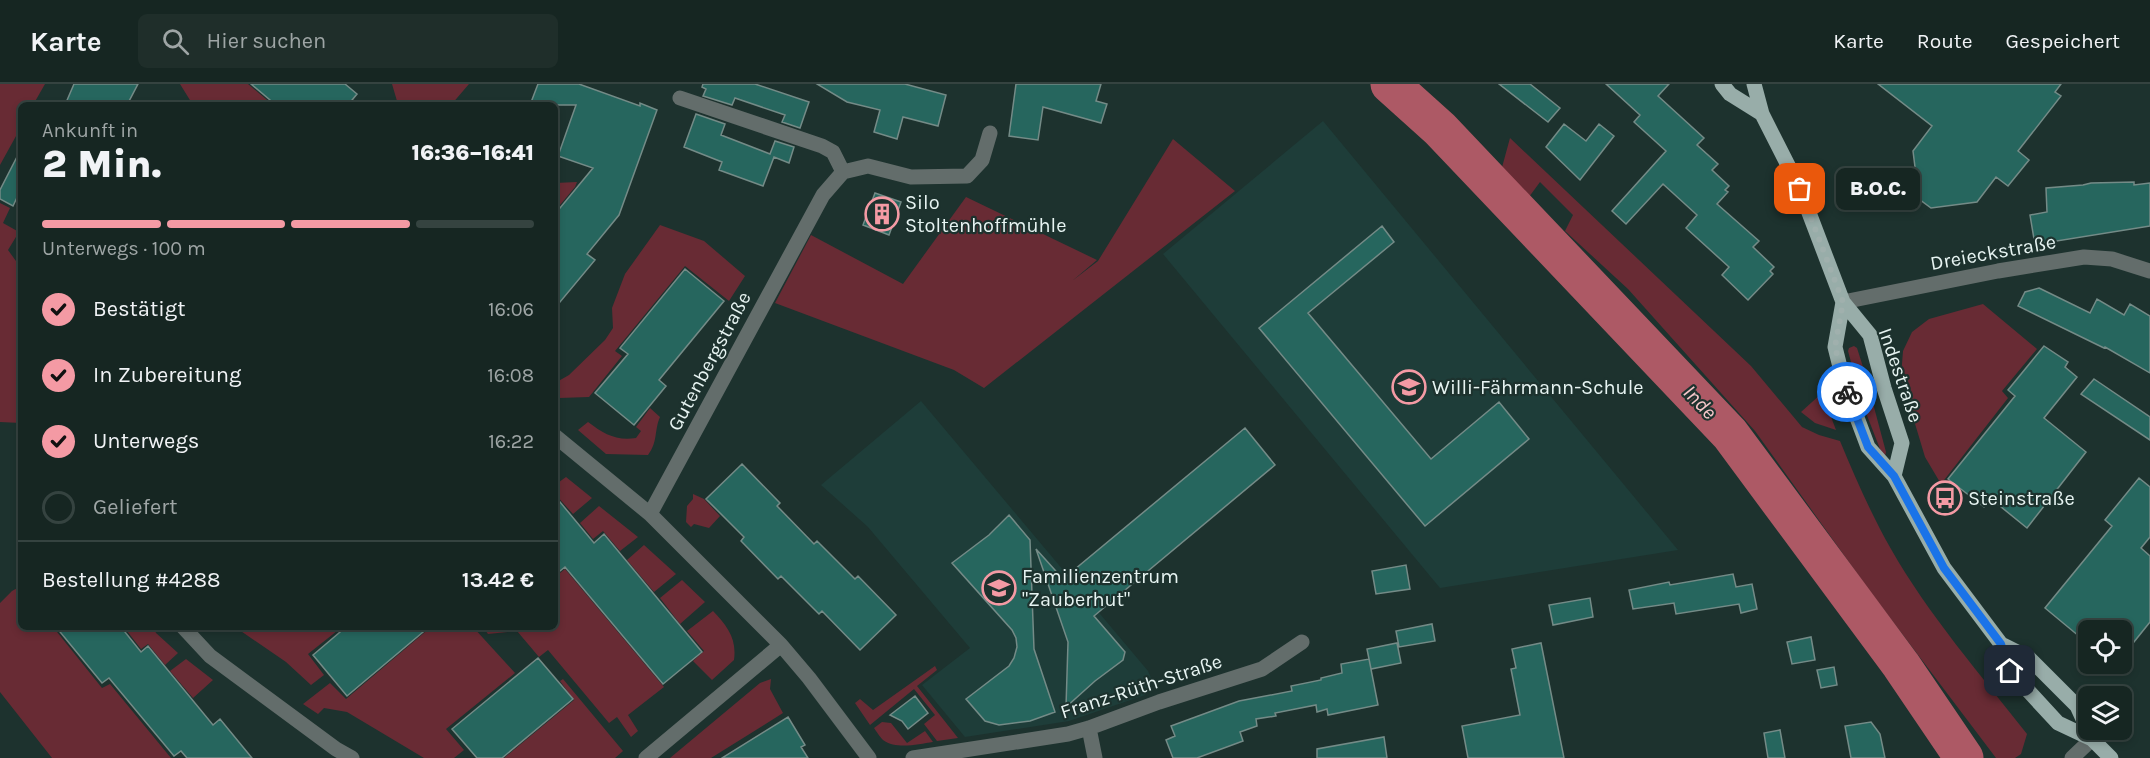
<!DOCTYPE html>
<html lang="de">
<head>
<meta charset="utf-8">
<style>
  body { margin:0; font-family:Karla,sans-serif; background:#1f2e2a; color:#f1f3f6; height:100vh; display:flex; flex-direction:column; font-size:22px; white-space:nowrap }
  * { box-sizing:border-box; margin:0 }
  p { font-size:20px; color:#9ea5a5 }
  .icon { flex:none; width:33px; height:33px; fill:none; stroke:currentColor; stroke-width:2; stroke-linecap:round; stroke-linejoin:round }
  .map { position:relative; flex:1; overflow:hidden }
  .sheet { position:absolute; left:18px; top:18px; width:540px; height:528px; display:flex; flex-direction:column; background:#162622; border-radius:9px; box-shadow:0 3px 9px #0003,0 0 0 2px #354340 }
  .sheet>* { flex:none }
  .buttons { position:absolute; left:2078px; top:536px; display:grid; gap:12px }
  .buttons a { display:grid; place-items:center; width:54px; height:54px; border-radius:9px; background:#162622; box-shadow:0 3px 9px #0003,0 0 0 2px #354340; font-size:30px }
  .pin { position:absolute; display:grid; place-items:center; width:51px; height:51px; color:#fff; margin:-26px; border-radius:12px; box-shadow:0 3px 9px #0006 }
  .courier { position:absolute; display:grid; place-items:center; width:60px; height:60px; margin:-30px; border:4px solid #1a73e8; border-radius:50%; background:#fff; color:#222; box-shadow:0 2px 8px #0007 }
  .bubble { position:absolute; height:42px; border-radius:9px; background:#162622; box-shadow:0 3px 9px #0003,0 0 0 2px #354340; font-size:20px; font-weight:800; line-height:42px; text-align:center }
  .headline em { font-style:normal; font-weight:800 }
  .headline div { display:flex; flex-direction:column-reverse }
  .headline { display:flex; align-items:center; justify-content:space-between; height:102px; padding:0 24px }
  h1 { font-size:39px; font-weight:800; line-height:45px }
  .bar { display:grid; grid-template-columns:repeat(4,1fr); gap:9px 6px; align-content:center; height:72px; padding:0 24px }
  .bar i { height:8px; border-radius:4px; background:#354340 }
  .bar .on { background:#f49aa4 }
  .bar p { grid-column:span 4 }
  .line { display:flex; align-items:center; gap:15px; padding:0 24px; border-top:2px solid #354340 }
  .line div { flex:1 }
  ol { padding:0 24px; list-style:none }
  li { display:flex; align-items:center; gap:18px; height:66px }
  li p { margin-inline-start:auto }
  li .icon { padding:6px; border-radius:50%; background:#f49aa4; color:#111; stroke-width:4 }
  li:last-child { color:#9ea5a5 }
  li i { width:33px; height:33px; border:3px solid #354340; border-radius:50% }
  header { display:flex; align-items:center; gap:36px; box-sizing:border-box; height:84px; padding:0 30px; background:#162622; border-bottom:2px solid #354340 }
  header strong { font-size:28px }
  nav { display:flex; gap:33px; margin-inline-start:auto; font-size:21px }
  .search { width:420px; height:54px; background:#1f2e2a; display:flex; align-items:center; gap:15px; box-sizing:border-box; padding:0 21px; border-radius:9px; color:#9ea5a5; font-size:22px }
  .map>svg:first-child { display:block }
</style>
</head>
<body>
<header>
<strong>Karte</strong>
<div class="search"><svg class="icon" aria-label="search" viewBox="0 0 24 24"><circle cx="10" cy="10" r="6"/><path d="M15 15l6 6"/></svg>Hier suchen</div>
<nav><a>Karte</a><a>Route</a><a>Gespeichert</a></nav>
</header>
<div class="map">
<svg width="2150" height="674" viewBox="0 0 2150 674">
  <rect width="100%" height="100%" fill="#1d322e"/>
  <path fill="#1e3d39" d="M1323 37 1678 466 1440 504 1163 170Z
    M921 317 1148 587 1151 594 1150 604 1145 611 1069 637 965 653 922 601 970 564 868 443 821 401Z"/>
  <path fill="#682b34" d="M0 0H45L33 21H21V43L0 81Z
    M180 0H248L273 21H193Z
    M392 0H469L451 21H407L397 17Z
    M1510 54 1751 282 1802 343 1819 351 1840 357C1855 393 1871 430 1891 465 1928 530 1980 590 2027 650L2021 670 2015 674H1996L1869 506 1755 347 1628 205 1565 147 1573 131 1540 98 1529 113 1501 87Z
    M1173 55 1235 107 984 304 954 286 775 219 811 151 903 200 966 113 1097 176 1072 197 1098 177Z
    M577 98 575 103 555 127V99Z
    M0 119 10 124 3 139 19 148 8 166 21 184V339L0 338Z
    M660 141 704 157 745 192 729 217 685 182 615 267 622 272 589 313 559 314 555 318V299L569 291 605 256 613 244 612 224 625 190Z
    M1983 220 2037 265 2002 307 2008 314 1941 400 1925 373 1901 293 1903 267 1912 248 1929 235Z
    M1854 262 1857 264 1864 286 1854 289 1848 267 1849 264Z
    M1867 297 1886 368 1885 372 1882 370 1866 329 1857 300Z
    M1822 309 1836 346 1815 339 1801 328Z
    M650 324 660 333C654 347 658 358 648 371L606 370 578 346 588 338C604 350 616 357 636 354L641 347 636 343Z
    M566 393 592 414 573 430 555 410V401Z
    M693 410 704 415 720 432 709 444 694 440 691 443 686 438 687 422 693 415Z
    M599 422 638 453 620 467 603 447 593 455 580 439Z
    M644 461 676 490 654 508 627 476Z
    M565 485 664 603 628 631 638 647 631 653 617 633 609 639 548 566 539 573 517 547 488 550 483 543H555V493Z
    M682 496 705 518 680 540 660 514Z
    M21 502V543H53L102 604 110 600 171 674H52L0 608V519L12 507Z
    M713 527C727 542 737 554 734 576L712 596 693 577 704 567 687 547Z
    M132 543H153L156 549 178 569 165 581 148 560 141 565 127 547Z
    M235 543H342L308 570 324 591 311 601 286 578Z
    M431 543H473L515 589 446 645 464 666 454 674H424L347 628 324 624 318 630 303 620 330 599 346 615Z
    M186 575 213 596 193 614 170 587Z
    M935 582 937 586 917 602 958 654 937 657 924 640 935 631 914 605 870 641 855 619 860 615 873 626Z
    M563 595 623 667 615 674H504L574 616 560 597Z
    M771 595 770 605 783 629 711 674H670L760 599Z
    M882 638 891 639 907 659 925 647 933 658C918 660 897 666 883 656 880 653 876 647 874 644Z"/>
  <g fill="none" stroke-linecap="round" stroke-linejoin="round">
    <path stroke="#ad5965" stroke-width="39" d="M1390 0 1440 45 1730 350 1901 581 1964 674"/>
  </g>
  <path fill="#26665e" stroke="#748b87" stroke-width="1.5" d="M74 0H138L127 21H65Z
    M251 0H345L357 10 348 21H276Z
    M538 0H579L640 22V19L657 26 619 131 587 170 595 176 555 224V130L593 84 558 72 576 21H530Z
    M703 0H755L809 18 800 44 782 38 785 31 735 14 732 21 703 12 706 5 702 3Z
    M817 0H905L946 11 938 42 903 33 897 55 874 48 880 26 847 18Z
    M1016 0H1101L1096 17 1107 20 1101 39 1043 23 1038 56 1009 52Z
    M1499 0H1530L1560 24 1548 38Z
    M1606 0H1669L1658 12 1704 54 1697 61 1718 80 1712 86 1729 102 1725 106 1728 108 1717 120 1759 157 1753 163 1774 183 1770 187 1773 190 1748 216 1722 191 1729 183 1686 144 1697 131 1663 100 1626 140 1612 127 1666 67 1634 38 1640 31Z
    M1878 0H2061L2055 8 2061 12 2018 67 2029 76 2008 102 1996 93 1977 118 1931 124 1919 115 1913 67 1932 42Z
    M696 30 725 40 721 51 770 70 775 57 794 63 789 79 774 73 763 102 719 86 722 78 684 63Z
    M1564 40 1586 57 1599 40 1614 52 1580 96 1546 63Z
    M21 65V105L13 122 0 115V106Z
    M2134 98V101L2150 99V142L2038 160 2034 155 2030 131 2047 128 2046 104 2083 101 2091 99Z
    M875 109 901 118 889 151 863 141Z
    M1382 142 1394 158 1308 229 1431 375 1499 318 1529 355 1425 442 1259 244Z
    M685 185 724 217 659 296 666 302 634 341 595 309 628 270 620 264Z
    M2039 204 2090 229 2097 215 2124 231 2130 220 2150 232V289L2105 263 2104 264 2018 222 2025 208Z
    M2044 262 2068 278 2065 283 2077 293 2044 334 2086 368 2027 444 1990 414 1984 423 1948 395 2015 312 2008 306Z
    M2094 295 2150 333V356L2081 310Z
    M1245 344 1275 381 1094 532 1125 568 1123 576 1095 597 1066 623 1068 558 1036 465 1063 495Z
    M742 380 780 419 777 422 814 460 817 457 855 495 858 492 896 531 860 566 822 527 819 530 781 492 778 495 741 457 744 453 706 415Z
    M2139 394 2150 403V453L2141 464 2150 472V538L2121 574V546H2085L2080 553 2045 524 2112 442 2105 436Z
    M555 412 594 459 604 450 702 568 663 600 565 483 555 491Z
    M1009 431 1030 456 1034 565 1055 628 1030 637 999 641 985 637 966 615 1009 582 1014 574 1017 563 1016 554 1012 546 952 479 989 451Z
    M1406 481 1410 505 1376 510 1372 487Z
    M1733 490 1736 503 1752 500 1757 525 1741 529 1739 520 1676 530 1674 519 1633 525 1629 506 1669 498 1670 501Z
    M1590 514 1593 533 1553 541 1549 521Z
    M1432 540 1435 557 1399 563 1396 547Z
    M56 543H121L141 568 148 562 213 641 220 635 252 674H187L181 667 174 672 109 594 102 599Z
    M346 543H429L347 612 313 571Z
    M1811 553 1815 576 1792 580 1787 558Z
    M1397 559 1401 579 1371 585 1367 565Z
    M1541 559 1564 674H1468L1462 642 1520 631 1511 585 1516 584 1512 565Z
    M538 574 573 615 502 674H477L452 645Z
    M1369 575 1378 621 1328 631 1327 625 1317 628 1316 621 1275 629 1276 632 1256 635 1257 642 1240 648 1243 657 1197 674H1173L1166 656 1175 652 1171 642 1239 617 1292 607 1291 602 1321 596V594L1342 589 1341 580Z
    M1834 583 1837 601 1821 604 1817 586Z
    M915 612 928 629 908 645 902 637 890 631Z
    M788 633 805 661 801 663 808 674H722Z
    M1871 638 1880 650 1885 674H1851L1845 642Z
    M1780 646 1785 674H1768L1764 649Z
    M1384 653 1387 674H1317V665Z"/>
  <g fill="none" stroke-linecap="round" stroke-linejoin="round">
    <path stroke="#636d6b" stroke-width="15" d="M680 14 822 62 833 68 843 88
      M1843 218 1998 187 2084 173 2112 175 2150 187
      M555 352 650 430 781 561 809 594 869 674
      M650 430 823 111 843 88 868 82 911 93 967 92 982 76 990 49
      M183 543 210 572 336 665 352 674
      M1089 644 1095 674
      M646 674 781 561
      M913 674 1068 650 1089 644 1159 618 1262 585 1302 558
      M2072 674 2092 655"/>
    <path stroke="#98ada9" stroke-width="15" d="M1722 0 1730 10 1762 30
      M1754 0 1762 30 1800 105 1843 218 1870 251 1884 304 1902 359 1894 392
      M1843 218 1835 263 1844 299 1868 363 1894 392 1944 484 2001 560 2010 587 2058 639 2092 655 2111 674
      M2001 560 2029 574 2077 622 2092 655"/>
  </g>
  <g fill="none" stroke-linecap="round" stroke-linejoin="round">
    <path stroke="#a0b0ad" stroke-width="6" stroke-dasharray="0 10.8" d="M1800 105 1843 218 1835 263 1847 308"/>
    <path stroke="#1a73e8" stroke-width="8" d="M1847 308 1868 363 1894 392 1944 484 2001 560 2010 587"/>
  </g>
  <defs>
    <symbol id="building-ring" viewBox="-11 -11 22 22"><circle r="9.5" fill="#1d322e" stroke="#f49aa4" stroke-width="1.5"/><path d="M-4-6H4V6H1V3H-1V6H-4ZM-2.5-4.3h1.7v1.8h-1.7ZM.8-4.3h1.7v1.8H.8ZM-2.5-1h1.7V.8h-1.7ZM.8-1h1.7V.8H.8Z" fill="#f49aa4"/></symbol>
    <symbol id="school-ring" viewBox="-11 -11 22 22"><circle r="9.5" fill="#1d322e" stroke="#f49aa4" stroke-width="1.5"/><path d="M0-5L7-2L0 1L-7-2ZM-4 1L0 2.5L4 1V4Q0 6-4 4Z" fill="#f49aa4"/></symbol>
    <symbol id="bus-ring" viewBox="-11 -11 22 22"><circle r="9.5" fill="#1d322e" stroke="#f49aa4" stroke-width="1.5"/><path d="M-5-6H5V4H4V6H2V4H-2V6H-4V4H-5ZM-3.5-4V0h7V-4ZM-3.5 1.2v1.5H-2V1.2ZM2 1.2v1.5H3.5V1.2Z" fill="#f49aa4"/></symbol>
  </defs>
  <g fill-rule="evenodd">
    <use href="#building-ring" x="863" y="111" width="38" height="38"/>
    <use href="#school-ring" x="1390" y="284" width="38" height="38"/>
    <use href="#bus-ring" x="1926" y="395" width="38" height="38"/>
    <use href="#school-ring" x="980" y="485" width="38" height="38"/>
  </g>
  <g text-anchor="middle" stroke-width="4.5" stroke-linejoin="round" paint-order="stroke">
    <g font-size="20" fill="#e7f4f2" stroke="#1d322e" text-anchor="start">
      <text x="905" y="125">Silo<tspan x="905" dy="23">Stoltenhoffmühle</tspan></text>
      <text x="1432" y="310">Willi-Fährmann-Schule</text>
      <text x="1968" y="421">Steinstraße</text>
      <text x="1022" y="499">Familienzentrum<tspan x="1022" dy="23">"Zauberhut"</tspan></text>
    </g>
    <g font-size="20" fill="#e7f4f2" stroke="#1d322e">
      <text transform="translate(1993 168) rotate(-10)" y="7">Dreieckstraße</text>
      <text transform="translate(709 277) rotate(-62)" y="7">Gutenbergstraße</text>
      <text transform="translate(1901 291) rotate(71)" y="7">Indestraße</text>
      <text transform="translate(1141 602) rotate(-18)" y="7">Franz-Rüth-Straße</text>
    </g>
    <g font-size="21" font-style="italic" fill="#f8c7cb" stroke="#1d322e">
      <text transform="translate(1700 318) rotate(46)" y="7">Inde</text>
    </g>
  </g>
</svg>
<div class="buttons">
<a><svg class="icon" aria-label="locate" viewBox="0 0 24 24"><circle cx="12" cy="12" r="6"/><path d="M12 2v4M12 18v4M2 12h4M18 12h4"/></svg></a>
<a><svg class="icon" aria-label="layers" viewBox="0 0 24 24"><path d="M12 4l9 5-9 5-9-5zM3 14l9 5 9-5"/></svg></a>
</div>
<div class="pin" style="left:1800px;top:105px;background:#ea580c"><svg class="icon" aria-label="bag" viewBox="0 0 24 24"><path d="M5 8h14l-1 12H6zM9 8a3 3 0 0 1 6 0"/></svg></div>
<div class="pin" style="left:2010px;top:587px;background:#1f2937"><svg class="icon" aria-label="home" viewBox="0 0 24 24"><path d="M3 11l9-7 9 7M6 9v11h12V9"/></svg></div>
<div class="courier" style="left:1847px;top:308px"><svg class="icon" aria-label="bike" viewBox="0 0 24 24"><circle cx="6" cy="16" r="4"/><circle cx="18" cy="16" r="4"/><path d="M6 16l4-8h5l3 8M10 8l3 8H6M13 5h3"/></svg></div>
<div class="bubble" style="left:1836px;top:84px;width:84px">B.O.C.</div>
<section class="sheet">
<div class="headline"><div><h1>2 Min.</h1><p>Ankunft in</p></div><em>16:36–16:41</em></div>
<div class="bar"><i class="on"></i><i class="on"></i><i class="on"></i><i></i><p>Unterwegs · 100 m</p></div>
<ol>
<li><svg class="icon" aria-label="check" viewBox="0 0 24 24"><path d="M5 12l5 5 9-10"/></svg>Bestätigt<p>16:06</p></li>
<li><svg class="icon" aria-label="check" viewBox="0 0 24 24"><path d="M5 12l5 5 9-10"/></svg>In Zubereitung<p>16:08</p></li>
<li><svg class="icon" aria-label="check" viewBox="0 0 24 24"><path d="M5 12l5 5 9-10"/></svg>Unterwegs<p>16:22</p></li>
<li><i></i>Geliefert</li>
</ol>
<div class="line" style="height:78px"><div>Bestellung #4288</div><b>13.42 €</b></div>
</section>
</div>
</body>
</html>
